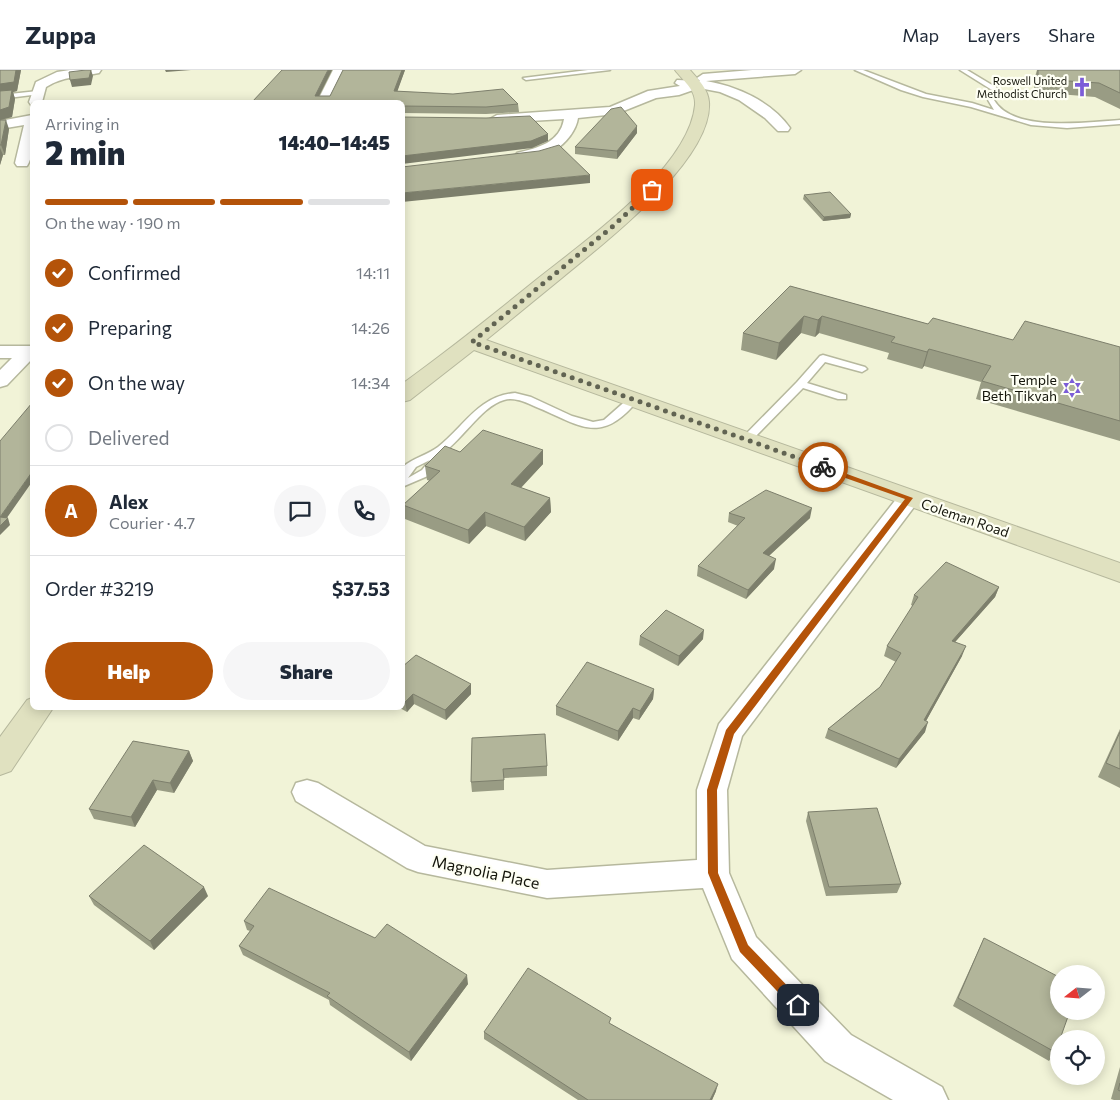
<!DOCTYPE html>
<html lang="en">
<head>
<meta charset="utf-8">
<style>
  body { margin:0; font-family:Commissioner,sans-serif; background:#f6f6f7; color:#1f2937; height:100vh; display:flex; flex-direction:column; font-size:19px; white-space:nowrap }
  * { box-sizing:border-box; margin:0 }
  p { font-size:16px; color:#747a83 }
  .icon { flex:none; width:28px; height:28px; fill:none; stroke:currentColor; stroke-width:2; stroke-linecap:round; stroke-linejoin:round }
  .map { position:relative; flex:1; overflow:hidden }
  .sheet { position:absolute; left:30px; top:30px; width:375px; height:610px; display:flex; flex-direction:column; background:#fff; border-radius:8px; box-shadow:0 2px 12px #0003 }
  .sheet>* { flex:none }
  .needle { width:32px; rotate:253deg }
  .fabs { position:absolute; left:1050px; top:895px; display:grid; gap:10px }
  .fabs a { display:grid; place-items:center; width:55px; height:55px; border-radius:50%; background:#fff; box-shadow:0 2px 12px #0003; font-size:25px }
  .pin { position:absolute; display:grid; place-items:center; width:42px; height:42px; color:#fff; margin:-21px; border-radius:10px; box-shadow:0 2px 8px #0006 }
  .courier { position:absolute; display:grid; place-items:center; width:50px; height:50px; margin:-25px; border:4px solid #b45309; border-radius:50%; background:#fff; color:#222; box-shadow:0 1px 6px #0007 }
  .head em { font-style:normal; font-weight:800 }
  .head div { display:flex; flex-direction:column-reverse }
  .head { display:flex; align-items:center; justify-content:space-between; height:85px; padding:0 15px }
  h1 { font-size:32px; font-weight:800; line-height:38px }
  .bar { display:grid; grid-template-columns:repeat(4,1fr); gap:8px 5px; align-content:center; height:60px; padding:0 15px }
  .bar i { height:6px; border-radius:4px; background:#e0e1e3 }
  .bar .on { background:#b45309 }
  .bar p { grid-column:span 4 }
  .line { display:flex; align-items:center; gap:12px; padding:0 15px; border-top:1px solid #e0e1e3 }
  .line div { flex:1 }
  .round { display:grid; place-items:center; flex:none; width:52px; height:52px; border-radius:26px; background:#f6f6f7 }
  ol { padding:0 15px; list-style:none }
  li { display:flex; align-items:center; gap:15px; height:55px }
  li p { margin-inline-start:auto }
  li .icon { padding:5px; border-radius:50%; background:#b45309; color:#fff; stroke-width:4 }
  li:last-child { color:#747a83 }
  li i { width:28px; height:28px; border:2px solid #e0e1e3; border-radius:50% }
  .primary-button { display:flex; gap:10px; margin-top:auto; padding:10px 15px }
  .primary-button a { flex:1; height:58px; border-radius:30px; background:#b45309; color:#fff; font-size:20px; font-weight:800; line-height:58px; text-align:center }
  .primary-button a+a { background:#f6f6f7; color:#1f2937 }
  header { display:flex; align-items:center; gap:30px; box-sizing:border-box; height:70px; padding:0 25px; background:#fff; border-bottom:1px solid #e0e1e3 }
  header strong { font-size:24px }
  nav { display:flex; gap:28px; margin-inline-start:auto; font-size:18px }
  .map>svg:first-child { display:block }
</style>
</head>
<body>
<header>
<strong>Zuppa</strong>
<nav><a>Map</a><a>Layers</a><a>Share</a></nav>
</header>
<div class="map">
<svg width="1120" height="1030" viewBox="0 0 1120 1030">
  <rect width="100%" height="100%" fill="#f1f3d7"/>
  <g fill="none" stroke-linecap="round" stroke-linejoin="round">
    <defs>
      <path id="lane" d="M588 0H610L526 10 523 8Z
        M855 0H863L926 24 972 33 994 40 988 30 992 20 960 0H967L997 18 994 30C1013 63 1087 52 1120 50V54L1067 58 1031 55 971 37 923 27 901 20Z
        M38 21 41 23 40 24 0 29V25Z
        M823 285 865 297 867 299 862 302 825 292 807 313 846 325V329H838L803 318 750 372H742L741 370 742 368 797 312 820 286Z
        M515 323 531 327 572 346 593 352 604 350 629 328 633 327 638 330C600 377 579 354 534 336 525 332 514 327 504 330 481 336 460 374 437 387L441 390 430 405 402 417 404 396C414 388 427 385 438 377 464 357 478 326 515 323ZM430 390 422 400 408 408 416 397Z"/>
      <path id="street" d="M70 0H101L99 3C81 7 63 6 46 17L42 32H32L31 35 29 32 36 12 57 2Z
        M333 0H345L329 32H317Z
        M752 0H801L795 4 706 11C737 16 772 32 790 58L788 61H778L765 48 739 30 720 22 699 18 679 25 656 28 616 44 578 48C574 73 541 95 517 89L515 86 517 83C537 78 560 73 564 49L497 53 490 49 497 45 610 37 648 21 680 16 675 13 677 10 700 11 697 8 703 4Z
        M32 45C34 59 35 83 27 96H17L15 93 24 55 0 59V51Z
        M0 276H32V289L7 315 0 317V300L12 288H0Z
        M909 421 917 423 920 428 917 433 742 666 727 720 729 803 756 867 851 965 942 1017 948 1030H893L825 991 732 889 703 818 547 828 418 802 407 798 296 731 292 722 296 713 307 710 318 713 425 776 547 800 697 790V720L719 654 901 423Z"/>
      <path id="secondary" d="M675 0H690C698 9 708 19 709 32 713 90 604 173 563 207 537 228 512 249 486 270L1120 493V512L474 280 410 330 402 332V314C446 282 489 248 531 214 579 175 689 100 695 35 696 19 683 11 675 0Z
        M32 628V638H53L11 701 0 705V667L27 630Z"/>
    </defs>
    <use href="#lane" stroke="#b6b89d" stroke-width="3"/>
    <use href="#street" stroke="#b6b89d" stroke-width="3"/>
    <use href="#secondary" stroke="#b6b89d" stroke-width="2"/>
    <use href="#lane" fill="#fff" fill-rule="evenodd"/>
    <use href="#street" fill="#fff" fill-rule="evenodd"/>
    <use href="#secondary" fill="#e0e1c0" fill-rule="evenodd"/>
  </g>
  <path fill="#999c84" d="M0 0H21L17 21 13 22 15 29 12 47 1 50 9 59 5 85H3L0 95Z
    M332 0 319 26H330L343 0H405L397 21 518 34 519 42 486 44 402 43V32H252Z
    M1037 0H1120V39L1095 27 1034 22V10Z
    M637 63 617 89 575 84V77Z
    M804 125 851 144 850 148 823 151 803 129Z
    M790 216 928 254 1013 270 1120 277V371L976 329 981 312 924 296 922 299 887 289 889 283 819 263 815 267 801 263 776 290 741 280 743 263Z
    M460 382 543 394 521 418 550 428 551 442 525 471 486 456 469 474 405 449 403 435 430 411 427 410 425 396Z
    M729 443 810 448 769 486 774 499 746 529 697 506 698 496 738 456 728 452Z
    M999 517 995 527 955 572 962 586 926 651 925 662 896 698 825 668 828 659 880 617 896 592 884 586 887 576 913 536 911 535 914 525Z
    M640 566 703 569 678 596 639 575Z
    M402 597 471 614V624L446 650 414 634 407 642 400 638H402Z
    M654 619 653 629 639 650 633 648 618 671 556 645V636Z
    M1120 659V718L1098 707Z
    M472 668 547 696V706L504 708V720L472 722 471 712Z
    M189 681 193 691 174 723 157 720 135 757 94 749 89 739Z
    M808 742 901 814 897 823 826 826 806 751Z
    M89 826H208L154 880 94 835Z
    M244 851 468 914 411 991 330 935 329 930 243 885 239 876 250 861 247 860Z
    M984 868 1055 982 1049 991 953 936Z
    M611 954 716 1021 712 1030H578L484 969V962Z
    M1120 997V1030H1114L1111 1029Z"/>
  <path fill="#7d7f6c" d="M16 0H21L17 21 13 22 15 29 12 47 0 50V14Z
    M91 0 93 6 91 15 72 17 70 10Z
    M165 0H191L166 2Z
    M328 0H332L316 32 315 26Z
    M402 0H405L395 28 394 21Z
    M6 50 9 59 5 85 1 75Z
    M637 56V63L617 89V81Z
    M548 64V71L532 78 402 94V86Z
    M0 78 3 85 0 95Z
    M590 105V113L402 132V123Z
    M851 144 850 148 823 151 824 147Z
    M804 246 801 263 776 290 779 273Z
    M822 246 819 263 815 267 818 250Z
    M929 279 924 296 922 299 927 282Z
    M543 380V394L511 428V414Z
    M32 402V412L4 452 8 448 10 455 0 465V447Z
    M550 428 551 442 525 471 524 457Z
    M812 438 810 448 761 493 763 483Z
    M485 442 486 456 469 474 468 460Z
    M776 489 774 499 746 529 748 520Z
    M999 517 995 527 948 580 952 571Z
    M704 560 703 569 678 596 679 586Z
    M966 576 962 586 921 660 924 650Z
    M471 614V624L446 650 445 640Z
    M654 619 653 629 639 650 640 641Z
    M413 624 414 634 407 642 405 632Z
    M633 638V648L618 671V661Z
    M928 652 925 662 896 698 899 689Z
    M189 681 193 691 174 723 170 713Z
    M153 710 157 720 135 757 131 747Z
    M204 817 208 826 154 880 150 871Z
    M467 905 468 914 411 991 409 982Z
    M718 1014 716 1021 712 1030H710Z"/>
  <path fill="#b2b59a" stroke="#7d7f6c" d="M0 0H16L14 12 0 14Z
    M86 0H91L89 8 70 10 69 2Z
    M282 0H328L315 26H330L343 0H402L394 21 453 24 503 19 518 34 486 37 402 36V32H252Z
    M1038 0H1120V23L1099 13 1038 9Z
    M12 20 9 37 0 40V21Z
    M621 37 637 56 617 81 575 77 611 39Z
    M530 46 548 64 531 71 402 86V47L486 48Z
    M0 50H6L1 75H0Z
    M559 75 590 105 402 123V97L539 81Z
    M830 122 851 144 824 147 804 125Z
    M790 216 928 254 933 248 1013 270 1025 251 1120 277V351L982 311 991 296 929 279 927 282 891 272 895 267 822 246 818 250 804 246 779 273 743 263Z
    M32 333V402L0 447V371Z
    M483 360 543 380 511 414 550 428 524 457 485 442 468 460 403 435 440 401 425 396 445 376 460 382Z
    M766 420 812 438 763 483 776 489 748 520 698 496 745 448 729 443Z
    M0 447 8 448 0 456Z
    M946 492 999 517 952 571 966 576 924 650 928 652 899 689 828 659 880 617 901 583 887 576 918 527 914 525Z
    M666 540 704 560 679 586 640 566Z
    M416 585 471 614 445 640 413 624 405 632 402 630V597Z
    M587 592 654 619 640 641 633 638 618 661 556 636Z
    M1120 662V699L1106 693Z
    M545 664 547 696 503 699 504 710 471 712 472 668Z
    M133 671 189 681 170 713 153 710 131 747 89 739Z
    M877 738 901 814 829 817 808 742Z
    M144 775 204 817 150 871 89 826Z
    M269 818 375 868 387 854 467 905 409 982 327 926 330 923 239 876 254 856 244 851Z
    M984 868 1059 907V941H1070L1060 969H1059V972L1055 982 958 928Z
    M528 898 611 948 609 953 718 1014 710 1030H588L484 962Z
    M1120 1013V1021L1118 1020Z"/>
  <path fill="#b45309" d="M820 396H825L913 428 734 664 717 720 718 803 748 875 802 931 804 935 802 939 798 941 794 939 740 882 708 803 707 720 726 660 905 429 820 399Z"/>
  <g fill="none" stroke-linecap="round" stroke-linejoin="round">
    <path stroke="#616352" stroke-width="5" stroke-dasharray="0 9" d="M652 120 612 157 472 272 823 397"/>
  </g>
  <defs>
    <symbol id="church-bare" viewBox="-9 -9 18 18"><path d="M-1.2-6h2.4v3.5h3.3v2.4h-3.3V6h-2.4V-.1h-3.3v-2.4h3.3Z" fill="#7c5dd8" stroke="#fefff4" stroke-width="2.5" paint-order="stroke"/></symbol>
    <symbol id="synagogue-bare" viewBox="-9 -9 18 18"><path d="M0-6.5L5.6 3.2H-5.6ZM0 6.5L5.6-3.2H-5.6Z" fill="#7c5dd8" stroke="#fefff4" stroke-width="2.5" paint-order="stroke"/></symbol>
  </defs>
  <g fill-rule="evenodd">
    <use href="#church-bare" x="1068" y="3" width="28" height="28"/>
    <use href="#synagogue-bare" x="1058" y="304" width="28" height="28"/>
  </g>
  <g text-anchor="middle" stroke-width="4.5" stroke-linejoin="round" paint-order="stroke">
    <g font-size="11" fill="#14150b" stroke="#fefff4" text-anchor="end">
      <text x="1067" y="15">Roswell United<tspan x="1067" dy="13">Methodist Church</tspan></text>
    </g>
    <g font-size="14" fill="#14150b" stroke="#fefff4" text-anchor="end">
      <text x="1057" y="315">Temple<tspan x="1057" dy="16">Beth Tikvah</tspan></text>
    </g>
    <g font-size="14" fill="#14150b" stroke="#fefff4">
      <text transform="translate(965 448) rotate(19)" y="5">Coleman Road</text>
    </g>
    <g font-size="16" fill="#14150b" stroke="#fefff4">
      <text transform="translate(486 802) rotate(12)" y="6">Magnolia Place</text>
    </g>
  </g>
</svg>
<div class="fabs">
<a><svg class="needle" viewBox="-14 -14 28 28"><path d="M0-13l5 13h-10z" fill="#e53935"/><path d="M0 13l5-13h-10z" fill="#747a83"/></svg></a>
<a><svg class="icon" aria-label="locate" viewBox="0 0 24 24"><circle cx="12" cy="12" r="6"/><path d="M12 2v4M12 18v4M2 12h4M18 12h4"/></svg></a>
</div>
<div class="pin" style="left:652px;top:120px;background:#ea580c"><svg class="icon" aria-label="bag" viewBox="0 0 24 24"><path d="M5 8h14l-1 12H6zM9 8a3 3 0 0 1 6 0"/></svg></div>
<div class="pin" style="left:798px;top:935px;background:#1f2937"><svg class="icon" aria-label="home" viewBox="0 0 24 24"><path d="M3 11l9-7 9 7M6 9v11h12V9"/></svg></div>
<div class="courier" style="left:823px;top:397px"><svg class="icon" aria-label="bike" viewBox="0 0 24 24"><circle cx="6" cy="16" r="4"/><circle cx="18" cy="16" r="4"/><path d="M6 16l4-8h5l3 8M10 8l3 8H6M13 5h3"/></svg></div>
<section class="sheet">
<div class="head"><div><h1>2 min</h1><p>Arriving in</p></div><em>14:40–14:45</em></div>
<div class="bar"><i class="on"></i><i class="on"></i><i class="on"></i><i></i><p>On the way · 190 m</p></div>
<ol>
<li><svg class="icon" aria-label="check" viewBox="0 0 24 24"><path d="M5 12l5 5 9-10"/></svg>Confirmed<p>14:11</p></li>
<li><svg class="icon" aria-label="check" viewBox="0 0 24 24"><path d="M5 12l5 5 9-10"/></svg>Preparing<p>14:26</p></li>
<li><svg class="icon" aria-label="check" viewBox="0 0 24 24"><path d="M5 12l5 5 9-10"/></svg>On the way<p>14:34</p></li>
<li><i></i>Delivered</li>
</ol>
<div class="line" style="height:90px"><b class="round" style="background:#b45309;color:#fff">A</b><div><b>Alex</b><p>Courier · 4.7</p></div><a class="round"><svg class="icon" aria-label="chat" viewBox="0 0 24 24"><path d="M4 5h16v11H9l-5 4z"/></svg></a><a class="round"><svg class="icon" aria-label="phone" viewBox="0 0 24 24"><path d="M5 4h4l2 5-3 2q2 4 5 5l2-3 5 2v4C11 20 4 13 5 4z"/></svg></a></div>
<div class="line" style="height:65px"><div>Order #3219</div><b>$37.53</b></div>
<div class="primary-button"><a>Help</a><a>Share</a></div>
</section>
</div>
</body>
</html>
